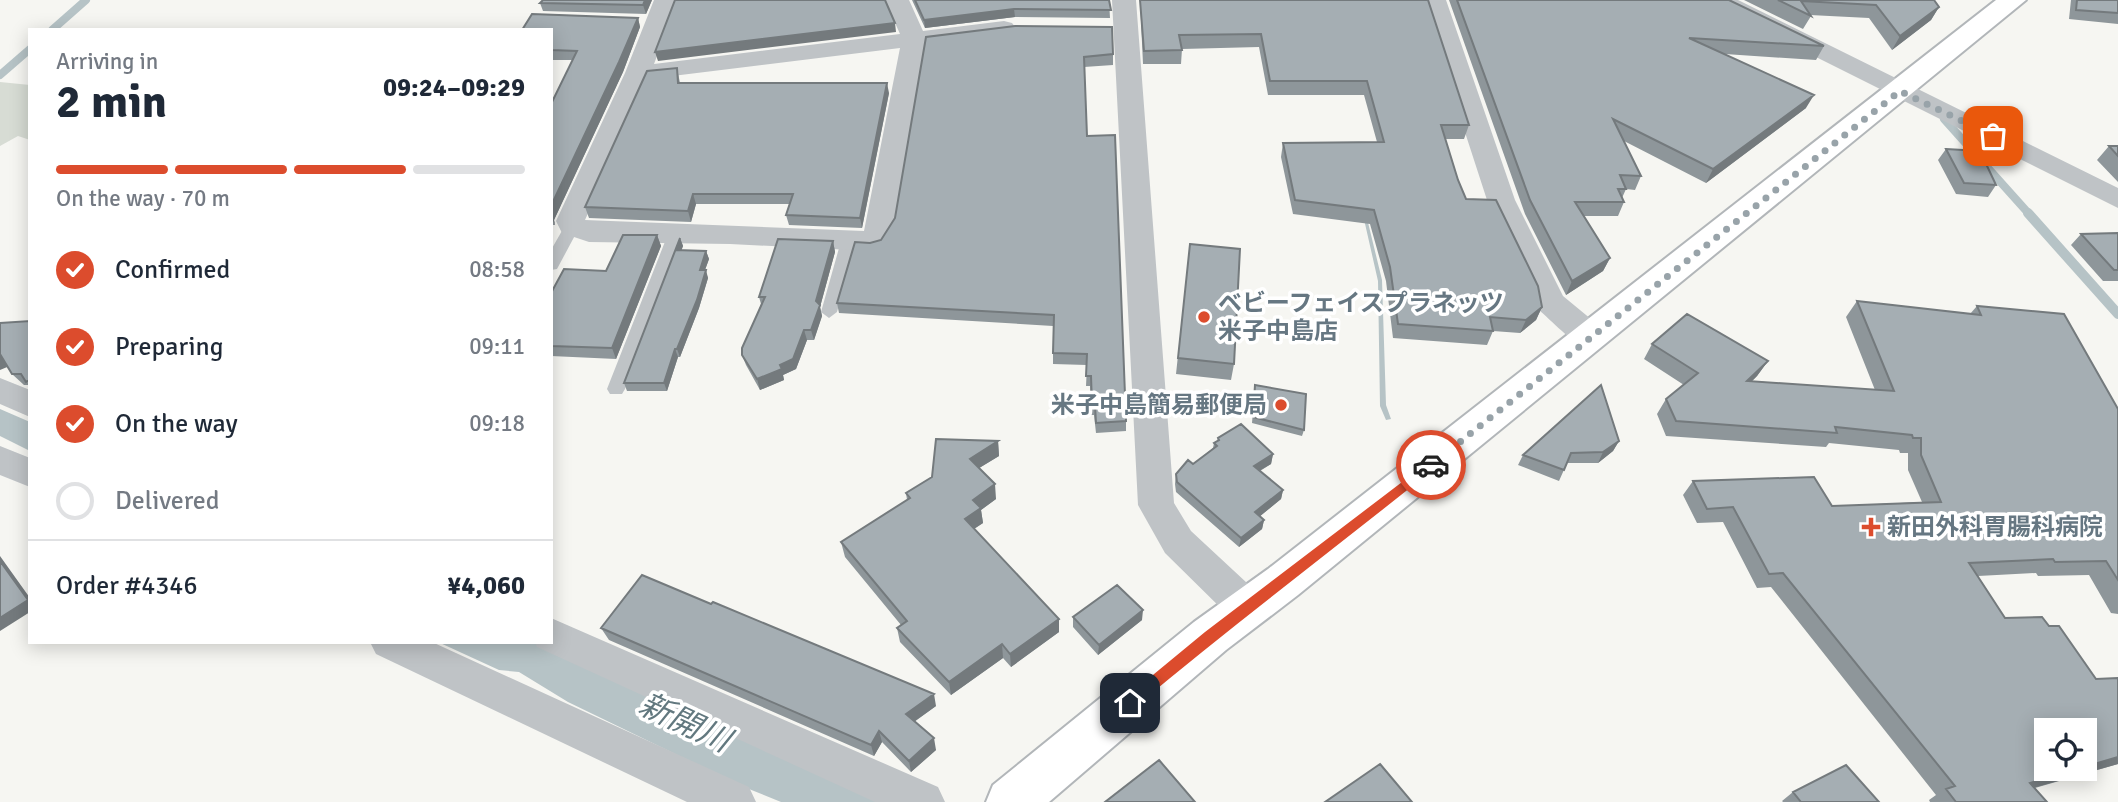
<!DOCTYPE html>
<html lang="en">
<head>
<meta charset="utf-8">
<style>
  body { margin:0; font-family:Signika,"Noto Sans JP",sans-serif; background:#f6f6f7; color:#1f2937; height:100vh; display:flex; flex-direction:column; font-size:26px; white-space:nowrap }
  * { box-sizing:border-box; margin:0 }
  p { font-size:23px; color:#747a83 }
  .icon { flex:none; width:38px; height:38px; fill:none; stroke:currentColor; stroke-width:2; stroke-linecap:round; stroke-linejoin:round }
  .map { position:relative; flex:1; overflow:hidden }
  .panel { position:absolute; left:28px; top:28px; width:525px; height:616px; display:flex; flex-direction:column; background:#fff; border-radius:0px; box-shadow:0 4px 18px #0003 }
  .panel>* { flex:none }
  .tools { position:absolute; left:2034px; top:718px; display:grid; gap:14px }
  .tools a { display:grid; place-items:center; width:63px; height:63px; border-radius:0px; background:#fff; box-shadow:0 4px 18px #0003; font-size:35px }
  .pin { position:absolute; display:grid; place-items:center; width:60px; height:60px; color:#fff; margin:-30px; border-radius:14px; box-shadow:0 4px 10px #0006 }
  .courier { position:absolute; display:grid; place-items:center; width:70px; height:70px; margin:-35px; border:5px solid #dc4c2d; border-radius:50%; background:#fff; color:#222; box-shadow:0 2px 9px #0007 }
  .head em { font-style:normal; font-weight:700 }
  .head div { display:flex; flex-direction:column-reverse }
  .head { display:flex; align-items:center; justify-content:space-between; height:119px; padding:0 28px }
  h1 { font-size:46px; font-weight:700; line-height:52px }
  .bar { display:grid; grid-template-columns:repeat(4,1fr); gap:10px 7px; align-content:center; height:84px; padding:0 28px }
  .bar i { height:9px; border-radius:5px; background:#e0e1e3 }
  .bar .current { background:#dc4c2d }
  .bar p { grid-column:span 4 }
  .line { display:flex; align-items:center; gap:18px; padding:0 28px; border-top:2px solid #e0e1e3 }
  .line div { flex:1 }
  ol { padding:0 28px; list-style:none }
  li { display:flex; align-items:center; gap:21px; height:77px }
  li p { margin-inline-start:auto }
  li .icon { padding:7px; border-radius:50%; background:#dc4c2d; color:#fff; stroke-width:4 }
  li:last-child { color:#747a83 }
  li i { width:38px; height:38px; border:4px solid #e0e1e3; border-radius:50% }
  .map>svg:first-child { display:block }
</style>
</head>
<body>
<div class="map">
<svg width="2118" height="802" viewBox="0 0 2118 802">
  <rect width="100%" height="100%" fill="#f6f6f2"/>
  <path fill="#d7dcd4" d="M0 82 30 85V140L18 136 0 146Z"/>
  <path fill="#b6c3c6" d="M1361 206H1364L1382 280 1386 405 1391 419 1386 420 1380 406 1378 281Z
    M0 409 30 422V451L0 436Z
    M438 642H537L895 802H781L739 785 568 702 519 672 499 670Z"/>
  <g fill="none" stroke-linecap="round" stroke-linejoin="round">
    <path stroke="#b6c3c6" stroke-width="8" d="M52 30 86 0
      M0 75 30 49
      M1944 119 2030 215"/>
    <path stroke="#b6c3c6" stroke-width="10" d="M2028 213 2118 314"/>
    <defs>
      <path id="trunk" d="M1996 0H2026L1298 595 1226 650 1049 802H986L993 785 1194 622 1268 569Z"/>
    </defs>
    <use href="#trunk" stroke="#b2b6b9" stroke-width="4"/>
    <path fill="#bfc3c6" fill-rule="evenodd" d="M572 221 580 226 557 269 551 270V250L567 222Z
      M676 229 684 234 625 389 622 394H610L607 389 668 234Z
      M849 236 857 241 837 312 829 318 821 312 841 241Z"/>
    <path fill="#bfc3c6" fill-rule="evenodd" d="M654 0H678L654 64 900 34 885 0H909L923 31 1004 21 1012 23 1016 28 1012 33 1004 35 925 45 894 228 882 248 872 251 730 244 589 242 562 233 556 221 625 73ZM900 48 864 231 585 220 648 79Z
      M1112 0H1136L1174 503 1191 531 1261 596 1266 608 1261 620 1247 625 1233 620 1165 553 1138 505Z
      M1422 0H1446L1515 200 1563 296 1603 329 1608 337 1603 345C1578 353 1558 326 1540 311L1536 303 1487 200Z
      M1708 0H1738L2118 188V208L1712 5Z
      M0 378 30 390V417L0 404Z
      M0 446 30 458V487L0 475Z
      M551 618 938 787 945 802H875L537 647 535 642H551Z
      M370 642H432L749 787 756 802H687L376 654Z"/>
    <use href="#trunk" fill="#fff" fill-rule="evenodd"/>
  </g>
  <path fill="#8e969a" d="M652 0 646 14 543 11 540 3Z
    M912 0H1109L1110 18 1015 17 925 28Z
    M1140 0H1428L1469 125 1464 139H1445L1458 180 1466 199 1542 307 1536 320 1520 333 1493 331 1487 345 1393 338 1386 281 1370 224 1293 214 1281 157 1283 143 1377 142 1364 95H1268L1259 47 1182 49 1181 64H1143Z
    M1449 0H1729L1824 46 1816 60 1725 54 1806 108 1706 183 1624 141 1641 176 1635 190 1626 189 1622 198 1624 202 1618 216H1583L1610 258 1603 271 1566 295 1525 214Z
    M1744 0H1934L1939 7 1931 20 1892 50 1869 18 1810 15 1811 16 1803 29Z
    M2071 0H2118V24L2069 19Z
    M638 18 640 27 623 72 554 220 555 225H551V104L573 60H551V30Z
    M926 37 1113 54V65L1084 67 1087 136 1126 421V431L1096 433 1094 415H1091L1090 386H1086L1087 365 1053 364V326L839 313 837 303 870 243 881 240 895 218Z
    M677 68 680 83 889 93 862 228 789 225 786 215 790 204H696L691 222 589 218 585 207Z
    M2109 146H2118V182L2097 160Z
    M1946 149 1996 185 1988 197 1956 194 1938 160Z
    M2118 233V281H2103L2071 245 2081 234Z
    M657 235 661 246 616 359 551 356V293L606 271Z
    M680 238 683 246 681 250 706 251 709 259 705 270 708 278 699 308 680 357H678L667 391H627L624 383Z
    M833 241 835 252 820 307 822 316 814 340H807L796 369 783 375 784 380 760 390 746 365 742 355 761 304 759 297Z
    M1190 244 1234 364 1231 380 1176 374Z
    M1857 301 1970 314 1977 306 2118 409V614L2111 613 2089 575 2038 576 2036 573 1978 576 2005 618 2049 626 2096 679 2118 678V764L2035 788 2047 802H1930L1929 800 1936 795 1771 587 1757 588 1723 522 1697 523 1683 495 1693 481 1832 506 1922 502 1908 470V453H1900L1899 450 1829 443 1826 447 1666 436 1657 414 1666 399 1684 385 1644 359 1652 344 1768 361 1757 376 1752 381 1875 390 1846 317Z
    M0 323 29 385H24L12 374 8 366Z
    M1255 385 1304 430 1302 436 1252 423Z
    M1218 438 1273 454 1271 464 1260 471 1283 490 1281 499 1260 516 1264 520 1262 529 1239 547 1176 492 1175 484 1176 474 1193 464 1213 448 1214 443 1217 441Z
    M998 441 999 456 979 468 996 499 981 510 983 523 974 529 1059 632 1011 667 1003 658 951 695 900 642 897 628 901 625 845 557 841 542 907 500 906 493Z
    M1619 441 1613 451 1598 463H1567L1559 481 1518 465 1523 455Z
    M1073 617 1142 620 1098 655 1073 627Z
    M601 628 936 706 914 722 936 750 911 772 882 742 874 756 609 640Z
    M1793 792 1879 802H1783L1782 801Z"/>
  <path fill="#747a7d" d="M645 0H652L646 14 643 5Z
    M1939 7 1931 20 1892 50 1900 36Z
    M1014 9 1015 17 925 28 924 20Z
    M638 18 640 27 623 72 554 220 555 225 551 216V206Z
    M895 23 896 32 658 61 655 52Z
    M887 83 889 93 862 228 860 218Z
    M1814 95 1806 108 1706 183 1713 169Z
    M693 194 696 204 691 222 688 211Z
    M657 235 661 246 616 359 612 348Z
    M680 238 683 246 679 258 676 250Z
    M833 241 835 252 820 307 822 316 814 340 811 330 816 301Z
    M706 251 709 259 702 278 700 270Z
    M1610 258 1603 271 1566 295 1572 281Z
    M706 270 708 278 699 308 680 357 677 349Z
    M1542 307 1536 320 1520 333 1526 320Z
    M804 330 807 340 796 369 783 375 784 380 760 390 757 379 780 365Z
    M675 349 678 357 667 391 664 383Z
    M0 354 12 365 0 370Z
    M1768 361 1757 376 1737 396 1747 381Z
    M998 441 999 456 971 473 970 459Z
    M1619 441 1613 451 1598 463 1603 452Z
    M1273 454 1271 464 1252 475 1254 466Z
    M995 484 996 499 981 510 983 523 966 534 965 519 973 500Z
    M1283 490 1281 499 1253 522 1255 512Z
    M1264 520 1262 529 1239 547 1241 538Z
    M0 556 30 598V612L0 631Z
    M1143 610 1142 620 1098 655 1099 645Z
    M1059 619V632L1011 667 1010 654Z
    M1002 644 1003 658 951 695 949 682Z
    M934 694 936 706 908 726 906 714Z
    M879 731 882 742 874 756 871 745Z
    M934 738 936 750 911 772 909 761Z
    M2118 757V764L2012 794 2030 783 2080 768H2084V767Z"/>
  <path fill="#a5aeb3" stroke="#747a7d" stroke-width="2" d="M543 0H645L643 5 540 3Z
    M675 0H885L895 23 655 52Z
    M915 0H1109L1111 10 1014 9 924 20Z
    M1140 0H1428L1469 125H1441L1458 180 1466 199 1496 200 1538 286 1542 307 1526 320 1490 317 1493 331 1398 324 1390 267 1374 210 1295 200 1283 143 1384 142 1367 81H1270L1261 34 1179 35 1182 50 1144 51Z
    M1457 0H1729L1824 46 1689 38 1814 95 1713 169 1613 119 1641 176 1620 175 1626 189H1618L1624 202H1575L1610 258 1572 281 1530 200Z
    M1778 0H1934L1939 7 1900 36 1876 5 1801 1 1811 16Z
    M2077 0H2118V13L2076 10Z
    M532 14 638 18 619 62 551 206V104L577 51 551 50V30H522Z
    M1015 26 1112 27 1113 54 1084 57 1087 136 1115 135 1126 421 1096 423 1095 405H1092L1091 376H1086L1087 354 1053 353 1054 315 837 303 855 242 870 243 881 240 895 218 926 37Z
    M677 68 678 83H887L860 218 786 215 793 194H693L688 211 585 207 647 71Z
    M2109 146H2118V156Z
    M1946 149 1980 151 1996 185 1964 183Z
    M2118 233V270H2114L2081 234Z
    M623 235H657L612 348 551 346V293L564 269 606 271Z
    M680 238 676 250 706 251 700 270H706L697 300 677 349H675L664 383H624Z
    M778 239 833 241 816 301 820 305 811 330H804L793 359 780 365 782 369 757 379 742 355V348L765 297H759Z
    M1190 244 1240 249 1234 364 1178 358Z
    M1857 301 1981 315 1977 306 2064 314 2118 409V580L2106 561 2055 562 2053 559 1969 563 2005 618 2042 617 2049 626H2059L2096 679 2118 678V757L2084 767V730H2046V768H2080L2030 783 2047 802H1956L1946 789 1955 786 1783 573 1769 574 1733 507 1707 509 1693 481 1814 477 1832 506 1941 502 1921 455V438H1913L1912 435 1835 427 1837 433 1676 421 1666 399 1698 373 1652 344 1687 314 1768 361 1747 381 1894 391Z
    M30 321V380L26 382 21 374H12L0 354V323Z
    M1255 385 1306 394 1304 430 1253 417Z
    M1601 385 1619 441 1603 452 1571 453 1564 470 1523 455Z
    M1241 424 1273 454 1254 466 1283 490 1255 512 1264 520 1241 538 1177 482 1176 474 1188 460 1193 464 1217 446 1214 443 1219 440 1218 438Z
    M936 439 998 441 970 459 995 484 973 500 981 508 965 519 1059 619 1010 654 1002 644 949 682 897 628 907 621 841 542 910 498 906 493 932 477Z
    M0 561 28 600 0 618Z
    M642 575 711 604 713 602 934 694 906 714 934 738 909 761 879 731 871 745 601 628Z
    M1117 585 1143 610 1099 645 1073 617Z
    M1159 760 1195 802H1105Z
    M1380 764 1412 802H1325Z
    M1846 765 1879 802H1801L1793 792Z"/>
  <path fill="#dc4c2d" d="M1431 460 1437 465 1435 468C1335 548 1233 625 1135 707H1125V698L1205 632Z"/>
  <g fill="none" stroke-linecap="round" stroke-linejoin="round">
    <path stroke="#98a3a9" stroke-width="7" stroke-dasharray="0 12.6" d="M1431 465 1900 91 1993 136"/>
  </g>
  <g fill="#dc4c2d" stroke="#fff" stroke-width="2.5">
    <circle cx="1204" cy="317" r="7"/>
    <circle cx="1281" cy="405" r="7"/>
    <path d="M1867.5 516.5h7v7h7v7h-7v7h-7v-7h-7v-7h7z"/>
  </g>
  <g text-anchor="middle" stroke-width="7" stroke-linejoin="round" paint-order="stroke">
    <g font-size="24" font-weight="bold" fill="#667782" stroke="#fff" text-anchor="start">
      <text x="1218" y="311">ベビーフェイスプラネッツ<tspan x="1218" dy="28">米子中島店</tspan></text>
      <text x="1267" y="413" text-anchor="end">米子中島簡易郵便局</text>
      <text x="1887" y="535">新田外科胃腸科病院</text>
    </g>
    <g font-size="32" font-style="italic" fill="#62787f" stroke="#fff">
      <text transform="translate(685 722) rotate(25)" y="11">新開川</text>
    </g>
  </g>
</svg>
<div class="tools">
<a><svg class="icon" aria-label="locate" viewBox="0 0 24 24"><circle cx="12" cy="12" r="6"/><path d="M12 2v4M12 18v4M2 12h4M18 12h4"/></svg></a>
</div>
<div class="pin" style="left:1993px;top:136px;background:#ea580c"><svg class="icon" aria-label="bag" viewBox="0 0 24 24"><path d="M5 8h14l-1 12H6zM9 8a3 3 0 0 1 6 0"/></svg></div>
<div class="pin" style="left:1130px;top:703px;background:#1f2937"><svg class="icon" aria-label="home" viewBox="0 0 24 24"><path d="M3 11l9-7 9 7M6 9v11h12V9"/></svg></div>
<div class="courier" style="left:1431px;top:465px"><svg class="icon" aria-label="car" viewBox="0 0 24 24"><path d="M5 17H2v-5l4-1 3-4h7l3 4 3 1v5h-3M9 17h6M6 11h13"/><circle cx="7" cy="17" r="2"/><circle cx="17" cy="17" r="2"/></svg></div>
<section class="panel">
<div class="head"><div><h1>2 min</h1><p>Arriving in</p></div><em>09:24–09:29</em></div>
<div class="bar"><i class="current"></i><i class="current"></i><i class="current"></i><i></i><p>On the way · 70 m</p></div>
<ol>
<li><svg class="icon" aria-label="check" viewBox="0 0 24 24"><path d="M5 12l5 5 9-10"/></svg>Confirmed<p>08:58</p></li>
<li><svg class="icon" aria-label="check" viewBox="0 0 24 24"><path d="M5 12l5 5 9-10"/></svg>Preparing<p>09:11</p></li>
<li><svg class="icon" aria-label="check" viewBox="0 0 24 24"><path d="M5 12l5 5 9-10"/></svg>On the way<p>09:18</p></li>
<li><i></i>Delivered</li>
</ol>
<div class="line" style="height:91px"><div>Order #4346</div><b>¥4,060</b></div>
</section>
</div>
</body>
</html>
